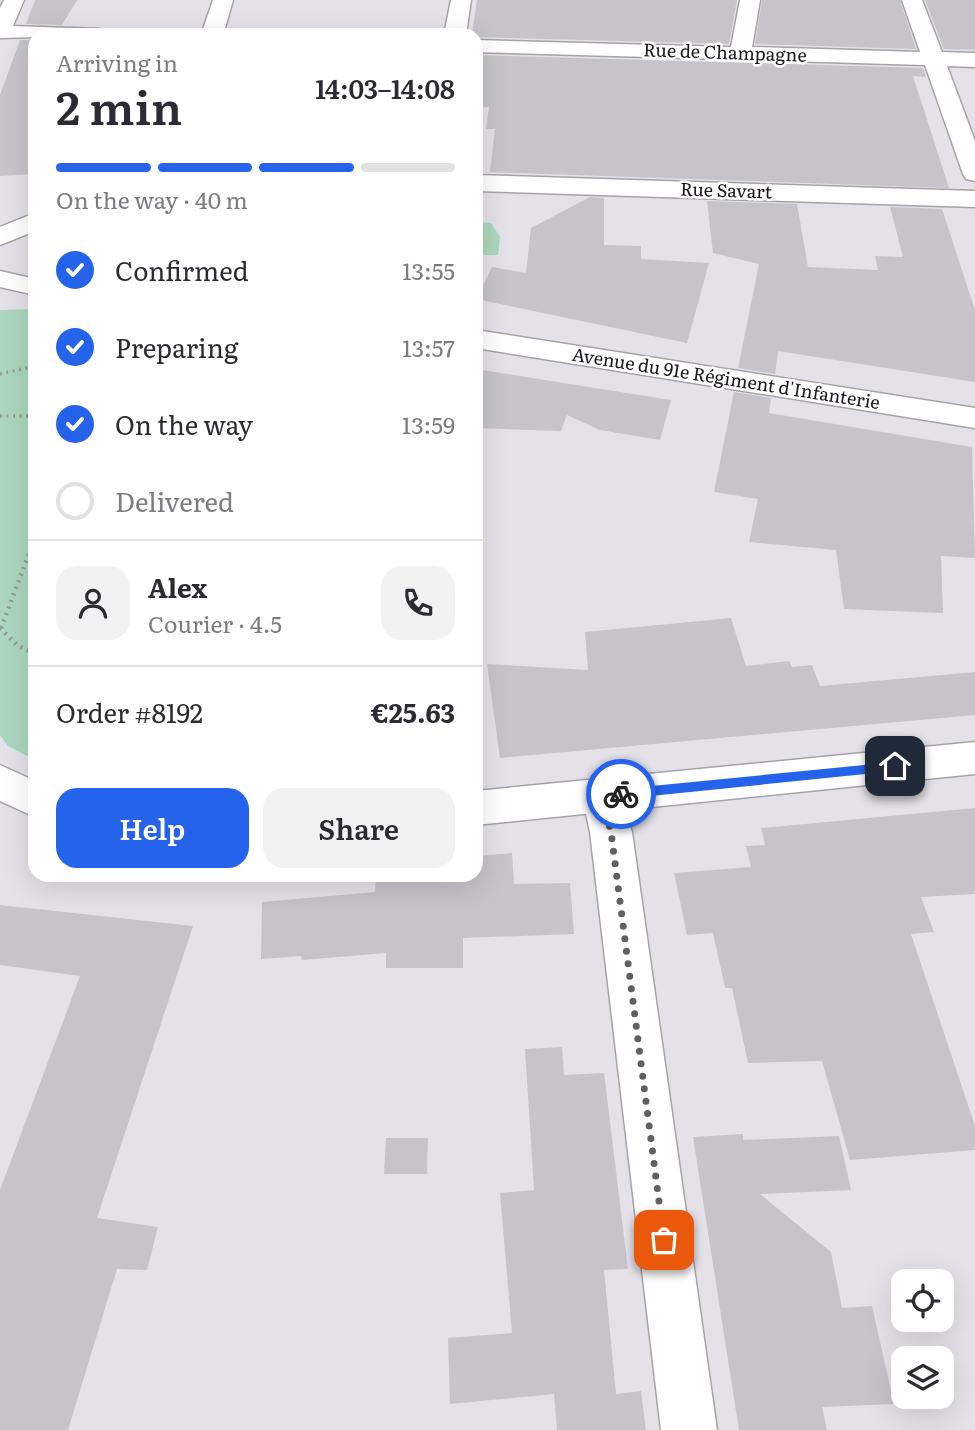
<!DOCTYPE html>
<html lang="en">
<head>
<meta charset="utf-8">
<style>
  body { margin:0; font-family:Literata,serif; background:#f2f2f3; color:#2b2b33; height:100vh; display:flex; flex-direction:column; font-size:26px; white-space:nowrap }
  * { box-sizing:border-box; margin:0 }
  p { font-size:23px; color:#7c7c81 }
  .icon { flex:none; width:38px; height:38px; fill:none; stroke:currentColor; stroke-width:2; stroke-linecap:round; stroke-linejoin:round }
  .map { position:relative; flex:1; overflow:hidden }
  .details { position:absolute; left:28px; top:28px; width:455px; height:854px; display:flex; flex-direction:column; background:#fff; border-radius:21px; box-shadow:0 7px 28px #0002 }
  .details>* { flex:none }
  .buttons { position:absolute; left:891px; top:1269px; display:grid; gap:14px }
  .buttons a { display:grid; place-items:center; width:63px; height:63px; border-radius:14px; background:#fff; box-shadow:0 7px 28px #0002; font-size:35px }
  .pin { position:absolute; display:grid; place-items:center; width:60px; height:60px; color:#fff; margin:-30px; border-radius:14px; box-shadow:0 4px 10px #0006 }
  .courier { position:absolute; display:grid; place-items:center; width:70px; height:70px; margin:-35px; border:5px solid #2563eb; border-radius:50%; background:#fff; color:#222; box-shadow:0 2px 9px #0007 }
  .head em { font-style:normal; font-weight:600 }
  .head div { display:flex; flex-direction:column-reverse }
  .head { display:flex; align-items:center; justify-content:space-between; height:119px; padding:0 28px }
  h1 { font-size:46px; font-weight:600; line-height:52px }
  .bar { display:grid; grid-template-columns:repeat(4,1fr); gap:10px 7px; align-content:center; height:84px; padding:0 28px }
  .bar i { height:9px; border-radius:5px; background:#e1e1e2 }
  .bar .active { background:#2563eb }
  .bar p { grid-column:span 4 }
  .line { display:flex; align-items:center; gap:18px; padding:0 28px; border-top:2px solid #e1e1e2 }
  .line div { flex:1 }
  .round { display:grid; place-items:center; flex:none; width:74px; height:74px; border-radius:21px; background:#f2f2f3 }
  ol { padding:0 28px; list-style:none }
  li { display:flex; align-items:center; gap:21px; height:77px }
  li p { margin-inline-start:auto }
  li .icon { padding:7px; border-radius:50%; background:#2563eb; color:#fff; stroke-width:4 }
  li:last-child { color:#7c7c81 }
  li i { width:38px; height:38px; border:4px solid #e1e1e2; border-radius:50% }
  .button { display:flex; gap:14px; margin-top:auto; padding:14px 28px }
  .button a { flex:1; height:80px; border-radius:21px; background:#2563eb; color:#fff; font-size:28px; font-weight:600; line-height:80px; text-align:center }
  .button a+a { background:#f2f2f3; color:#2b2b33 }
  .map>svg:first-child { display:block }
</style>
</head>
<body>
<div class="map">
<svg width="975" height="1430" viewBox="0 0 975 1430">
  <rect width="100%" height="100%" fill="#e4e2e8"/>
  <path fill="#aad7bd" d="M476 222 491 223 500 237 498 255H476Z
    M35 309V760L8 746 0 735V310Z"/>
  <path fill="#c6c4c9" d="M35 0H77L62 25 26 24Z
    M477 0H737L729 44 476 37V34H472Z
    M762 0H900L916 49 755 44Z
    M925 0H975V50L944 49Z
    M20 40H35V174L0 176V95Z
    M476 55 923 68 926 77 913 76 949 188 490 172 495 129H486L489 107H476Z
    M590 197 604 198V245L641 246V259L709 263 687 343 476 299 492 267 526 273 531 228Z
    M707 201 797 204 808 267 878 270 875 256 903 257 890 207 942 209 975 310V382L778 351 775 374 738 368 759 264 713 253Z
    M476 369 576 385 671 400 660 440 600 430 567 415 561 431 476 428Z
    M734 392 771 398 769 413 972 447 975 558 941 556 943 613 844 609 836 550 749 542 758 499 714 492Z
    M731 618 746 666 789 661 792 667 812 665 820 686 975 672V715L500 758 487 664 588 670 585 632Z
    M975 808V894L921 897 934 932 911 934 975 1126V1150L850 1160 822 1061 748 1063 732 988H725L713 933 687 935 674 873 751 867 746 846 765 845 761 828Z
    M512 853 514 884 570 883 574 934 463 938V968H386V953L302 960 301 956 261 959 262 902 375 892 376 875H476V856Z
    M0 905 193 926 97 1218 158 1227 147 1270 117 1269 68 1430H0V1190L80 976 0 965Z
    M562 1047 564 1075 604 1073 628 1269 604 1270 616 1394 641 1391 646 1430H557L554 1394 450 1404 448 1338 512 1333 500 1193 534 1190 525 1049Z
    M743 1134V1140L839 1136 851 1190 760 1194 831 1252 842 1308 872 1306 894 1404 822 1407 827 1430H739L693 1137Z
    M386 1138H428L427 1174H384Z"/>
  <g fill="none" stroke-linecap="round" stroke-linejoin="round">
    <defs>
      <path id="street" d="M4 0H24L13 26 100 29 111 35 0 38V8Z
        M740 0H760L752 47 920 52 902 0H922L942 52 975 53V67L947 66 975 141V181L966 179 963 174 925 65 476 52V40L731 47Z
        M476 175 975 191V207L476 191Z
        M602 779 616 784 632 832 717 1430H661L590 832 582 796 588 784Z"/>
      <path id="secondary" d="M213 0H233L223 35H201Z
        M451 0H471L466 35H444Z
        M35 213V231L0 245V227Z
        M0 271 35 279V295L0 287Z
        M476 330 975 408V428L476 348Z
        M975 742V774L476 825V791Z
        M0 765 35 781V817L0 801Z"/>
    </defs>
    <use href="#street" stroke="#a5a3a8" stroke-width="3"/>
    <use href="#secondary" stroke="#a5a3a8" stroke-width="3"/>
    <path stroke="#99989c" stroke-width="3.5" stroke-dasharray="2 4.5" stroke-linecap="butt" d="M0 374 35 366
      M0 416H35"/>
    <path stroke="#99989c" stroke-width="4.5" stroke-dasharray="2 5" stroke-linecap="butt" d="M0 628 17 645 35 654
      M1 628 35 538"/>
    <use href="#street" fill="#fff" fill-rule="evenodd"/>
    <use href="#secondary" fill="#fff" fill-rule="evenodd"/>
  </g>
  <path fill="#2563eb" d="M895 762 901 766 895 771 621 799 615 794 621 789Z"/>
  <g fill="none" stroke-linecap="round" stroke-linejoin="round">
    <path stroke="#605f62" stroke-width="7" stroke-dasharray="0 12.6" d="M621 794 602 796 611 832 664 1240"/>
  </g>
  <g text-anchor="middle" stroke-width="5" stroke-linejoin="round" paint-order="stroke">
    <g font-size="18" fill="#19181a" stroke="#fff">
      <text transform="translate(725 53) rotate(2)" y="6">Rue de Champagne</text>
      <text transform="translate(726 191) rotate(2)" y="6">Rue Savart</text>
      <text transform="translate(726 379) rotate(9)" y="6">Avenue du 91e Régiment d'Infanterie</text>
    </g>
  </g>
</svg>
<div class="buttons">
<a><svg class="icon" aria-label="locate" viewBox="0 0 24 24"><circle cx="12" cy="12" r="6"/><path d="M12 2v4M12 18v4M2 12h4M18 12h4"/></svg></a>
<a><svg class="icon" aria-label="layers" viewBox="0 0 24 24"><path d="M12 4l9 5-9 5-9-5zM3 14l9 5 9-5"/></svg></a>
</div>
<div class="pin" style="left:664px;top:1240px;background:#ea580c"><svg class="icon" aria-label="bag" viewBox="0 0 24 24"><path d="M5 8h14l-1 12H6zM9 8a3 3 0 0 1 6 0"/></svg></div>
<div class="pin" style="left:895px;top:766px;background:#1f2937"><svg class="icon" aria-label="home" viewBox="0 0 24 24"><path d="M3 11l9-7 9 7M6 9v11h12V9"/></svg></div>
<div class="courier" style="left:621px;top:794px"><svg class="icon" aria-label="bike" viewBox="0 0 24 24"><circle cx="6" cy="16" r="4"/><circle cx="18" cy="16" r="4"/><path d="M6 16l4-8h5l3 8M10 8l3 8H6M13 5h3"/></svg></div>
<section class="details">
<div class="head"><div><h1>2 min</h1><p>Arriving in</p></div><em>14:03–14:08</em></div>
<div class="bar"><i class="active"></i><i class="active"></i><i class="active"></i><i></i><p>On the way · 40 m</p></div>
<ol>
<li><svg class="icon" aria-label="check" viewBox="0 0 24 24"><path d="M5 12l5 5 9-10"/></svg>Confirmed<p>13:55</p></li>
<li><svg class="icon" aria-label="check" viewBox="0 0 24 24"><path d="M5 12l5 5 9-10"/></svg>Preparing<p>13:57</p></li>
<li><svg class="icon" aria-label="check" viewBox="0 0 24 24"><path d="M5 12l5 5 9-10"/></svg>On the way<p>13:59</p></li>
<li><i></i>Delivered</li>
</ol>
<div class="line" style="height:126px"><a class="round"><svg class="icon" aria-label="person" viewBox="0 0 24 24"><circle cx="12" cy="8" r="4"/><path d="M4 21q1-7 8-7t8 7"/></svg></a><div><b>Alex</b><p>Courier · 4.5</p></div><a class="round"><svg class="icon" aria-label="phone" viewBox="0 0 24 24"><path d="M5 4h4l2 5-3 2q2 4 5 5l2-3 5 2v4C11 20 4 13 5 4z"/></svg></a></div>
<div class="line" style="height:91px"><div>Order #8192</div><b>€25.63</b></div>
<div class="button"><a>Help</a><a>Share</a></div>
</section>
</div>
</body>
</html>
